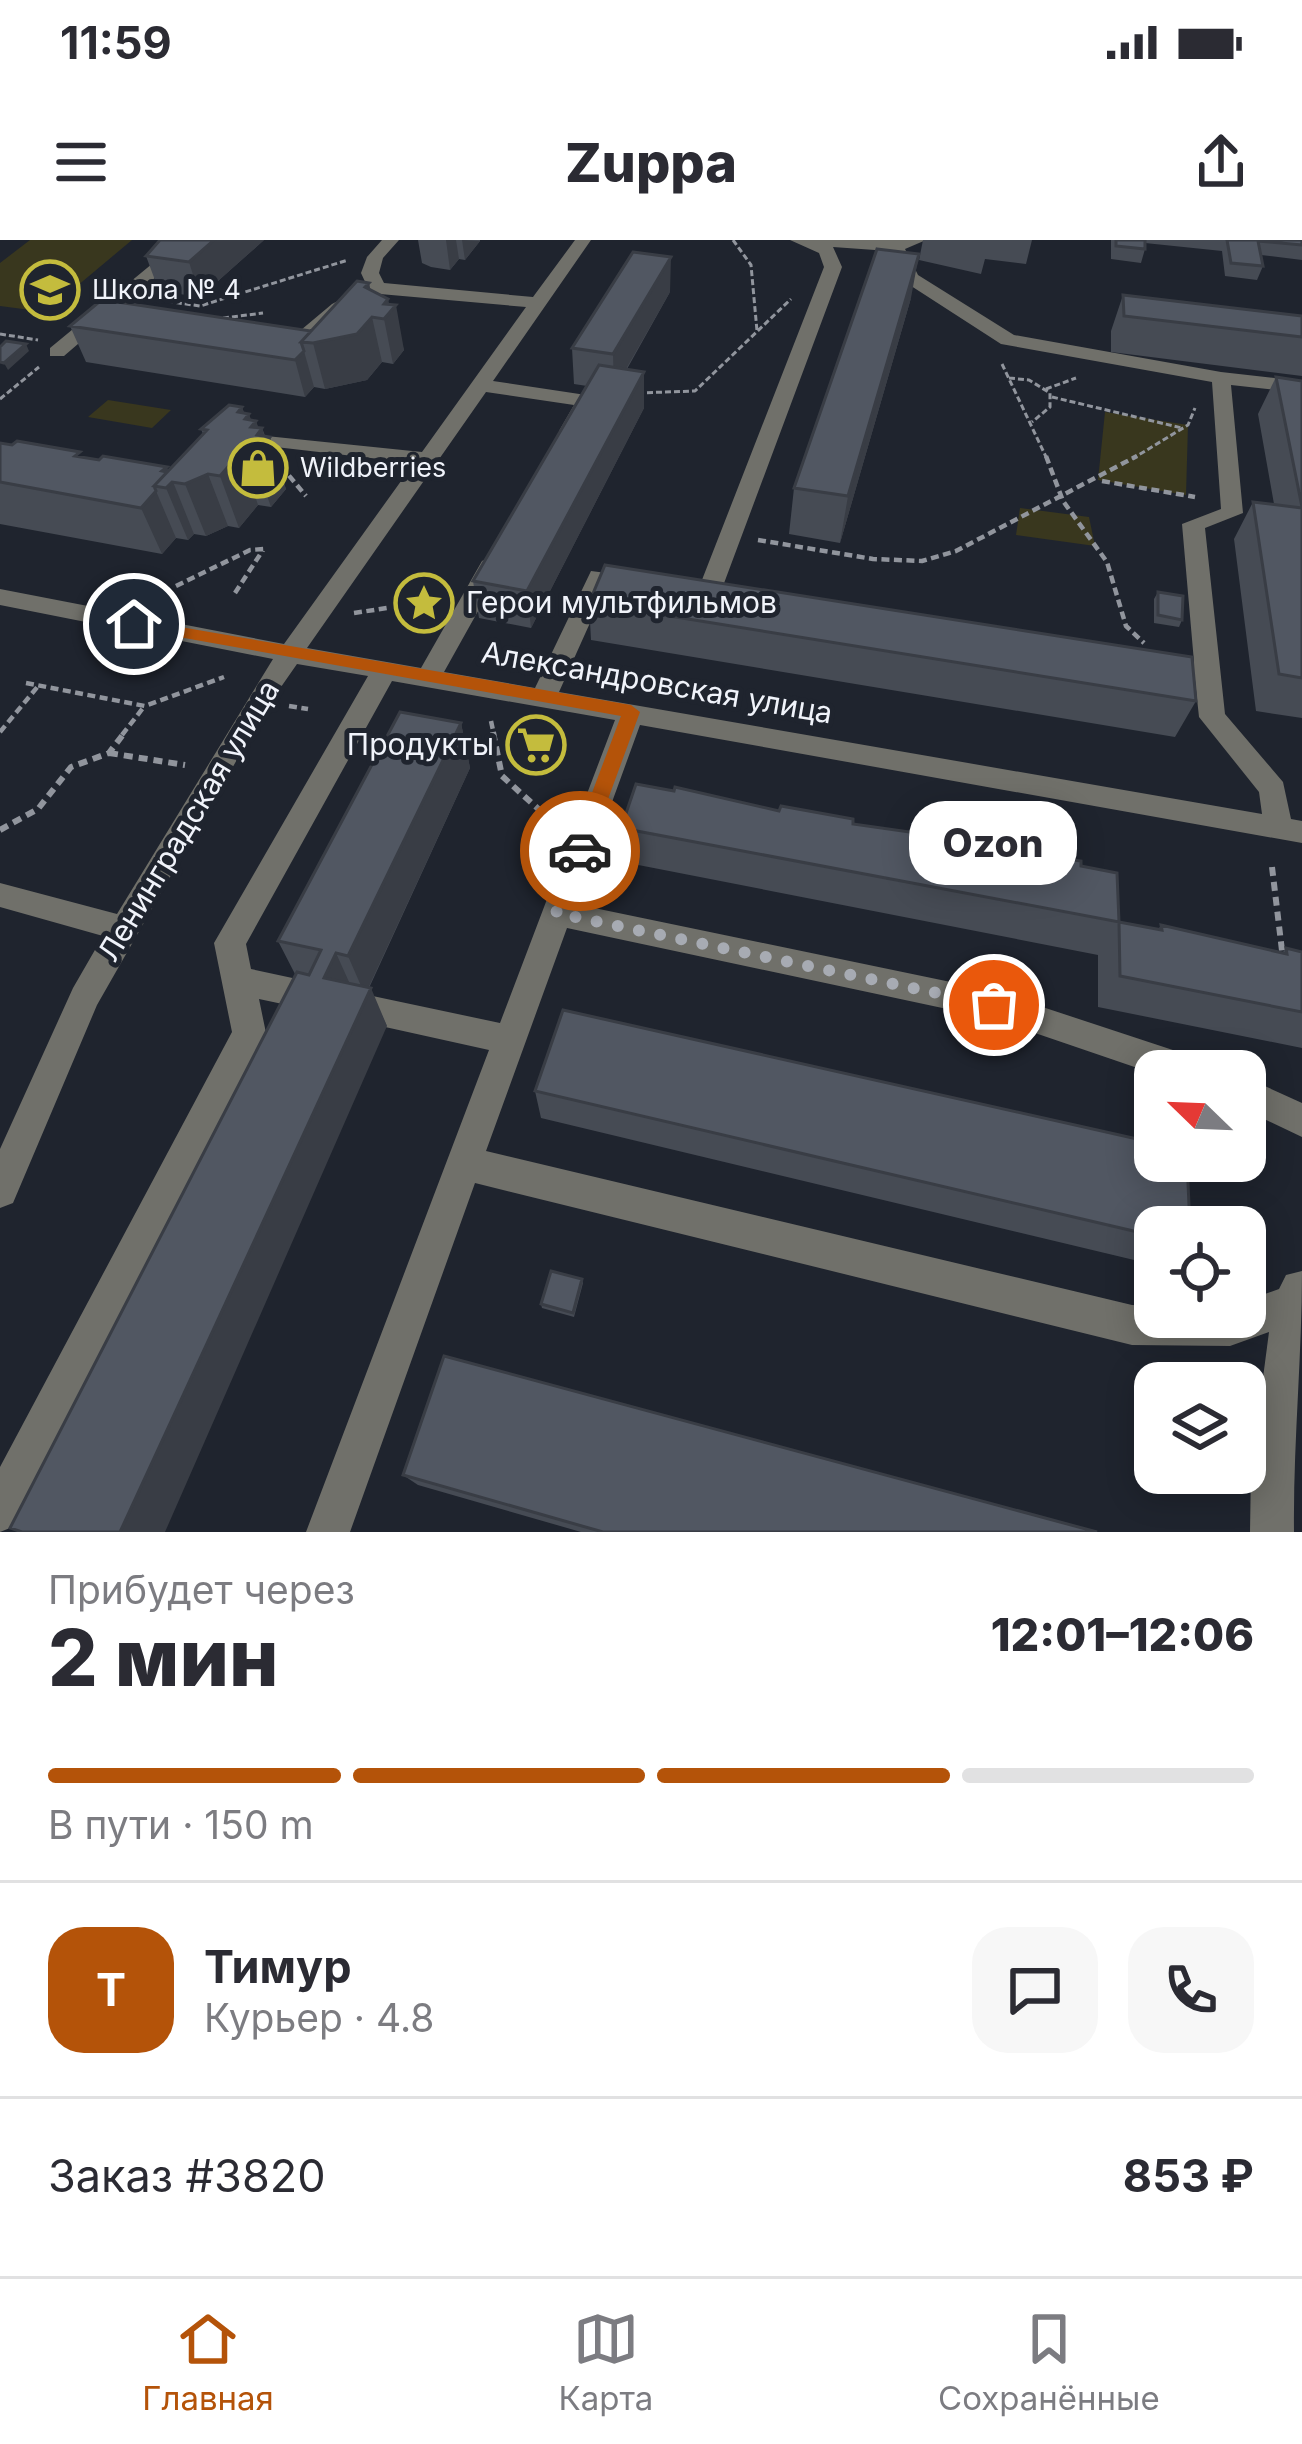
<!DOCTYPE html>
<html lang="ru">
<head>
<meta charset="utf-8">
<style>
  body { margin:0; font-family:Inter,sans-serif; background:#f7f7f7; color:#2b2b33; height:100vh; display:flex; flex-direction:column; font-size:45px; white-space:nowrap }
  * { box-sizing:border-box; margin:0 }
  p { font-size:39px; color:#7c7c81 }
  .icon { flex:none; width:66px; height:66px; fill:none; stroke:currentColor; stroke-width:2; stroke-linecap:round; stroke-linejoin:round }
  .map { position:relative; height:1292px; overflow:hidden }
  .drawer { display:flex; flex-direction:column; background:#fff; flex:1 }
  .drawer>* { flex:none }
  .needle { width:78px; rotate:293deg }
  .fabs { position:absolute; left:1134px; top:810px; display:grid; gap:24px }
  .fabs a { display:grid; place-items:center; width:132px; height:132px; border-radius:24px; background:#fff; box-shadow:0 6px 30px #0003; font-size:60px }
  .pin { position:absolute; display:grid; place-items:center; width:102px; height:102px; color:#fff; margin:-51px; border:6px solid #fff; border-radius:50%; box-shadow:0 3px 12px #0007 }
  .courier { position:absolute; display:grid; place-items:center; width:120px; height:120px; margin:-60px; border:9px solid #b45309; border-radius:50%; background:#fff; color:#222; box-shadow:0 3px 15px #0007 }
  .bubble { position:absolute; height:84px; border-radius:36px; background:#fff; box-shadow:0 6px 30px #0003; font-size:39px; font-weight:800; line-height:84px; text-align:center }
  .head em { font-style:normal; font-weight:800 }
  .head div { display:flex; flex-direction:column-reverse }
  .head { display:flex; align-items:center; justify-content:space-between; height:204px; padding:0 48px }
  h1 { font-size:78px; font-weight:800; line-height:90px }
  .bar { display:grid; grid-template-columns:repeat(4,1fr); gap:18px 12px; align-content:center; height:144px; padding:0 48px }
  .bar i { height:15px; border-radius:9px; background:#e1e1e2 }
  .bar .current { background:#b45309 }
  .bar p { grid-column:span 4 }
  .line { display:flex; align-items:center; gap:30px; padding:0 48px; border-top:3px solid #e1e1e2 }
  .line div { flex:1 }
  .round { display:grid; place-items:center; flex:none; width:126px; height:126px; border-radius:36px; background:#f7f7f7 }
  .status { display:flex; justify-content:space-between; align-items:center; height:84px; padding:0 60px; background:#fff; direction:ltr }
  .status svg { height:33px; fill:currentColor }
  header { display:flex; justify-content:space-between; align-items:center; height:156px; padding:0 48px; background:#fff; font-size:54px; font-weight:800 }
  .tab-bar { display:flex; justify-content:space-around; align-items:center; height:168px; border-top:3px solid #e1e1e2; background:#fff; font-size:33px; color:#7c7c81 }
  .tab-bar a { display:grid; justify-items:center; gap:6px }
  .tab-bar .current { color:#b45309 }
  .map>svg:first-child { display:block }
</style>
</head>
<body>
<div class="status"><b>11:59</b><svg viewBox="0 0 49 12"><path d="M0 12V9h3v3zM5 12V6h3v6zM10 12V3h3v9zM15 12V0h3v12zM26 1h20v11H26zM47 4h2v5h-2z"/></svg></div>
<header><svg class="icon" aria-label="menu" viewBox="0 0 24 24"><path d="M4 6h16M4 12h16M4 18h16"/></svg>Zuppa<svg class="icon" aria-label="share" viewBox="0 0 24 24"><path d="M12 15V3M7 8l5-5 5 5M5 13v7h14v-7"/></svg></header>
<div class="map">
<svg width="1302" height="1292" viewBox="0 0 1302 1292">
  <rect width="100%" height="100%" fill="#1f242e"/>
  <path fill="#39371e" d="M30 0H132L46 72 0 66V23Z
    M108 160 171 170 152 188 88 177Z
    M1105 172 1188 185 1186 255 1098 240Z
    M1020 268 1089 277 1095 306 1016 295Z"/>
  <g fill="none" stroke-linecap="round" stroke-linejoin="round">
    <path stroke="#91959d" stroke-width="3" stroke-dasharray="6 3" stroke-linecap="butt" d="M733 0 751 25 757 91
      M158 60 200 66 348 20
      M223 78 263 73
      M0 94 38 100
      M1002 124 1047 219
      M1009 138 1029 140 1050 153V167L1032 182
      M1046 149 1076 138
      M638 153 695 151 791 59
      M1052 157 1182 188
      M0 159 39 127
      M1132 219 1188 185 1195 168"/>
    <path stroke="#91959d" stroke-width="4.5" stroke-dasharray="8 4.5" stroke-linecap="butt" d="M1046 216 1063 261 1107 322 1126 386 1144 403
      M281 226 306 256
      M1102 241 1195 257
      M758 300 873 319 922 321 956 311 1137 216
      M176 346 250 310 264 309
      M235 353 263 310
      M354 373 387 368
      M26 443 145 466 224 437
      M289 466 308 469
      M491 481 494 495
      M0 492 39 445
      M122 495 143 468"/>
    <path stroke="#91959d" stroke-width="6" stroke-dasharray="9 6" stroke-linecap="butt" d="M493 492 502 536 556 585
      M109 513 185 525
      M0 590 38 569 71 527 109 513 125 492
      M1272 627 1283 719"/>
    <path fill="#70706a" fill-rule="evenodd" d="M181 0H199L64 116H50V108Z
      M382 0H399L383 18 379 33 384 43 533 57 575 0H591L493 141 586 155 596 161 576 195 569 197 559 191 574 165 486 152 307 408 421 428 482 321 494 314 506 321 444 432 535 448 591 331 700 345 824 27 819 13 790 0H926L905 9 918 35 1014 95 1221 132 1302 141V153L1231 145 1243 273 1205 288 1225 474 1283 542 1291 579 1302 581V603L640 485 575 664 994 751 1191 816 1203 820 1208 831 1155 834 994 779 567 688 486 911 1132 1065 1155 1066V1077H1245V1061L1279 1049 1286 1035 1302 1031C1302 1118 1293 1205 1294 1292H1250L1251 1229 1269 1092 1230 1106 1132 1105 475 943 350 1292H306L489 810 349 779 335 770 325 773 259 759 266 793 261 803 15 1286 0 1292V1227L232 792 214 703 368 436 297 424 267 467 97 765 13 963 0 968V909L73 748 103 696 0 667V643L117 674 273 419 0 365V349L284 404 414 223 233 202 223 196 226 192 422 212 526 67 380 54 344 72 313 100 266 99 264 95 273 89 301 90 332 64 367 46 361 33 367 17ZM833 7 889 11 905 42 1001 104 1212 142 1221 269 1182 284 1194 422 1153 416 1140 425 1153 434 1195 440 1199 477 1259 552 1262 574 559 452 607 345 708 362 720 354 842 27ZM392 441 615 480 500 783 349 751 339 754 325 745 251 729 246 704Z
      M1245 837 1302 863V897L1245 870Z"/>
  </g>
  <path fill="#464b54" d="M264 0 200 57 159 51 146 16Z
    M418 0H480V1L465 20 459 19 450 30 431 27 422 23Z
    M923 0H1032L1026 24 985 19 981 34 919 20Z
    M1111 0H1302V20L1261 15 1263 26 1257 40 1225 36 1222 11 1145 3V9L1141 23 1111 19Z
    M369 43 370 50 389 65 404 110 393 124 382 122 367 140 325 149 314 147 305 157 86 122 70 86 311 91Z
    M670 52 627 129 644 132V168L531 388 479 378 473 341 587 146 574 144 572 108Z
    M1123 55 1302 76V136L1111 112V91Z
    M911 58 840 303 789 294 794 248Z
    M1276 137 1302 141V478L1256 471 1234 299 1253 262 1274 264 1258 174Z
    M242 167 244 173 251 180 256 181 258 188H262L286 249 271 267 258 265 239 288 228 286 206 296 194 294 188 300 176 298 162 314 0 284V203L168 231 203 194 201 189Z
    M1158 352 1182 380 1179 387 1154 383V359Z
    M589 363 1196 461 1175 497 591 400Z
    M461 483 470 528 369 748 387 786 295 734 278 701Z
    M561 494 562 501 555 517 510 509 509 502Z
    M779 571 1081 626 1119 682 1158 690 1161 685 1282 713 1286 708 1302 712V808L1098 767V715L623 622 621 588Z
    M535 851 1155 987V1025L541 878Z
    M582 1039 583 1043 574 1077 542 1068 541 1064Z
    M403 1235 1097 1292H581L418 1245Z"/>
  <path fill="#393d45" d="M214 0H264L200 57 189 22Z
    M446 0H456L459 19 450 30Z
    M462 0 480 1 465 20Z
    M919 14 911 58 840 303 848 256Z
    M671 17 670 52 614 150 613 114Z
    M369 43 376 78 372 77 382 122 367 140 325 149 313 103Z
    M388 59 391 71 396 65 404 110 393 124 384 79V64Z
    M26 104 29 111 8 130 4 123Z
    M304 111 314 147 305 157 295 120Z
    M644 132V168L531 388 527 351Z
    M242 167 246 178 249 174 253 185 256 181 260 192 262 188 266 201 270 197 286 249 271 267 238 172Z
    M241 212 258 265 239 288 220 236Z
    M167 227 194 294 188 300 166 248 162 231Z
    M208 234 228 286 206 296 185 244Z
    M156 251 176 298 162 314 141 268Z
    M461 483 470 528 365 755 348 716Z
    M336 713 354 753 324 738Z
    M371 748 387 786 165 1292H120Z"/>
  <path fill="#515762" stroke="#393d45" stroke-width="3" d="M160 0H214L189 22 146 16Z
    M1116 0H1145V9L1116 6Z
    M1227 0H1302V5L1258 1 1263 26 1231 23Z
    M877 9 919 14 848 256 794 248Z
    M633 12 671 17 613 114 572 108Z
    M357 41 369 43 365 47 388 59 384 64 396 65 384 79 372 77 357 94 313 103 301 102Z
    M1123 55 1302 76V97L1124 76Z
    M111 61 311 91 301 102 304 111 295 120 70 86 99 62Z
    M6 101 26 104 4 123 0 122V107Z
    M599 125 644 132 527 351 473 341Z
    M1276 137 1302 141V267Z
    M229 165 242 167 238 172 249 174 245 179 256 181 251 187 262 188 257 195 270 197 254 215 241 212 220 236 208 234 185 244 172 242 166 248 154 246 207 190 201 189Z
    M17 201 80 212 75 216 99 220 103 216 167 227 162 231 167 232 154 246 156 251 141 268 0 242V203L12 205Z
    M1253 262 1302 268V438L1279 434Z
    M605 325 1192 417 1196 461 589 363Z
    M1158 352 1183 356 1182 380 1158 375Z
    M400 472 461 483 348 716 336 713 324 738 371 748 120 1292H22L10 1288 297 732 309 735 321 710 278 701Z
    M516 486 561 494 554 510 509 502Z
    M636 544 674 551 675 547 779 571 781 566 853 579V584L966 600 965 605 1081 621V626L1117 633 1119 682 621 588Z
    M1119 682 1162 690 1161 685 1287 714 1286 708 1302 712V772L1120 736Z
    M563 770 1155 903V921H1187L1190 987H1155V996L535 851Z
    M551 1031 582 1039 573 1073 541 1064Z
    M444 1116 1097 1292H603L403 1235Z"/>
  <path fill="#b45309" d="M134 379 631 465 640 472 589 611 580 619 570 611 621 476 128 388V380Z"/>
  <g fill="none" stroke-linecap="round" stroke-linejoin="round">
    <path stroke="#a7abb3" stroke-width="12" stroke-dasharray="0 21.6" d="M580 611 556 673 994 765"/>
  </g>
  <defs>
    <symbol id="school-ring" viewBox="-11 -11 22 22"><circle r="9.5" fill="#1f242e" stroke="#c4bc3d" stroke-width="1.5"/><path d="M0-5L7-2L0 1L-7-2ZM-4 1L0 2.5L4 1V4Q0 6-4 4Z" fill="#c4bc3d"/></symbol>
    <symbol id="shop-ring" viewBox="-11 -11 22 22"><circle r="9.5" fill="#1f242e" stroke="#c4bc3d" stroke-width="1.5"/><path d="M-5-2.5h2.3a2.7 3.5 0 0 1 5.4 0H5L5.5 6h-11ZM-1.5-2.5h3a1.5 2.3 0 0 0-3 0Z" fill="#c4bc3d"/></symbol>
    <symbol id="sight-ring" viewBox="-11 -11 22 22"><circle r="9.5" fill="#1f242e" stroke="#c4bc3d" stroke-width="1.5"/><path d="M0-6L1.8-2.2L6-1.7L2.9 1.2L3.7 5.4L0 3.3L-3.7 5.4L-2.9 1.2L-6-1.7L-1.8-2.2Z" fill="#c4bc3d"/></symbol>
    <symbol id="supermarket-ring" viewBox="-11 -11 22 22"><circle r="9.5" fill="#1f242e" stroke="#c4bc3d" stroke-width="1.5"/><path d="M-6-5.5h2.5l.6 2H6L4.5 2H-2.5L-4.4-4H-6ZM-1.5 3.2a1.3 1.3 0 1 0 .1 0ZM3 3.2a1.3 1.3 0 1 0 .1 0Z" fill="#c4bc3d"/></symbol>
  </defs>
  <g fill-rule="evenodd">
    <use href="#school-ring" x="17" y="17" width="66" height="66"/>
    <use href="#shop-ring" x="225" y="195" width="66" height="66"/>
    <use href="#sight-ring" x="391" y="330" width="66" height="66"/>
    <use href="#supermarket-ring" x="503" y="472" width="66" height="66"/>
  </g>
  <g text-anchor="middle" stroke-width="10" stroke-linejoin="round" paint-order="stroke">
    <g font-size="27" fill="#f0f3fa" stroke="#1f242e" text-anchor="start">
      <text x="92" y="59">Школа № 4</text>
      <text x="300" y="237">Wildberries</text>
    </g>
    <g font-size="30" fill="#f0f3fa" stroke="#1f242e" text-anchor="start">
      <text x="466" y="373">Герои мультфильмов</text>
      <text x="494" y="515" text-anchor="end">Продукты</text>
    </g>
    <g font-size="30" fill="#f0f3fa" stroke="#1f242e">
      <text transform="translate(657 443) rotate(10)" y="10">Александровская улица</text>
      <text transform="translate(189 581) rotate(-59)" y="10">Ленинградская улица</text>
    </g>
  </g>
</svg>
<div class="fabs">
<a><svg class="needle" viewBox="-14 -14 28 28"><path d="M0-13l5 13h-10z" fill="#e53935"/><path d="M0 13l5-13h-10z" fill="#7c7c81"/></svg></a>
<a><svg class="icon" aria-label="locate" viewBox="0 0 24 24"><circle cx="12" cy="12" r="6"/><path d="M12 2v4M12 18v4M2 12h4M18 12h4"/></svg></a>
<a><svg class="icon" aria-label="layers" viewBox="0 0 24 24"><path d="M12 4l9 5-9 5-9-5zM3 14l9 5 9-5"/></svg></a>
</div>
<div class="pin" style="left:994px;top:765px;background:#ea580c"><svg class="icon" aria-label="bag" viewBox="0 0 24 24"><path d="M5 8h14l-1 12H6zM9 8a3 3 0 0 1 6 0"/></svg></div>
<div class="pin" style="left:134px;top:384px;background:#1f2937"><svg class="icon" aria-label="home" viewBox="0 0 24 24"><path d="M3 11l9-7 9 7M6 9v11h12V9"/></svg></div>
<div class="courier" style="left:580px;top:611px"><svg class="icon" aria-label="car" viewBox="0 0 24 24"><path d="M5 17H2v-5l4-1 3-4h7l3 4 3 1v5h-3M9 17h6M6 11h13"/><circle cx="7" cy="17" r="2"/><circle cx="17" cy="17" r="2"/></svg></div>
<div class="bubble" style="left:909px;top:561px;width:168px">Ozon</div>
</div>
<section class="drawer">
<div class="head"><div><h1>2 мин</h1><p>Прибудет через</p></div><em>12:01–12:06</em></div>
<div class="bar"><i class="current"></i><i class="current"></i><i class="current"></i><i></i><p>В пути · 150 m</p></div>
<div class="line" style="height:216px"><b class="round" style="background:#b45309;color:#fff">Т</b><div><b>Тимур</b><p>Курьер · 4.8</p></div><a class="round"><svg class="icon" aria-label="chat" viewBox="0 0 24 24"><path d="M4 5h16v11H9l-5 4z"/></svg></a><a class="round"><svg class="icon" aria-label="phone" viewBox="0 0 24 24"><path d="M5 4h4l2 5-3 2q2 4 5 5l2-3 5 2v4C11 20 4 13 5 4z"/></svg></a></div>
<div class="line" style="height:156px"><div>Заказ #3820</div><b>853 ₽</b></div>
</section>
<nav class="tab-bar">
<a class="current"><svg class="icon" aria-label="home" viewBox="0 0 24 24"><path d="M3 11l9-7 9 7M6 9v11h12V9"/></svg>Главная</a>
<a><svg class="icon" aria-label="map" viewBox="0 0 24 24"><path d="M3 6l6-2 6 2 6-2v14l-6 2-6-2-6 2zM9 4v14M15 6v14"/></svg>Карта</a>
<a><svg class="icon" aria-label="saved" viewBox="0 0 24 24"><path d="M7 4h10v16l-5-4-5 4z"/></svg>Сохранённые</a>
</nav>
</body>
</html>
